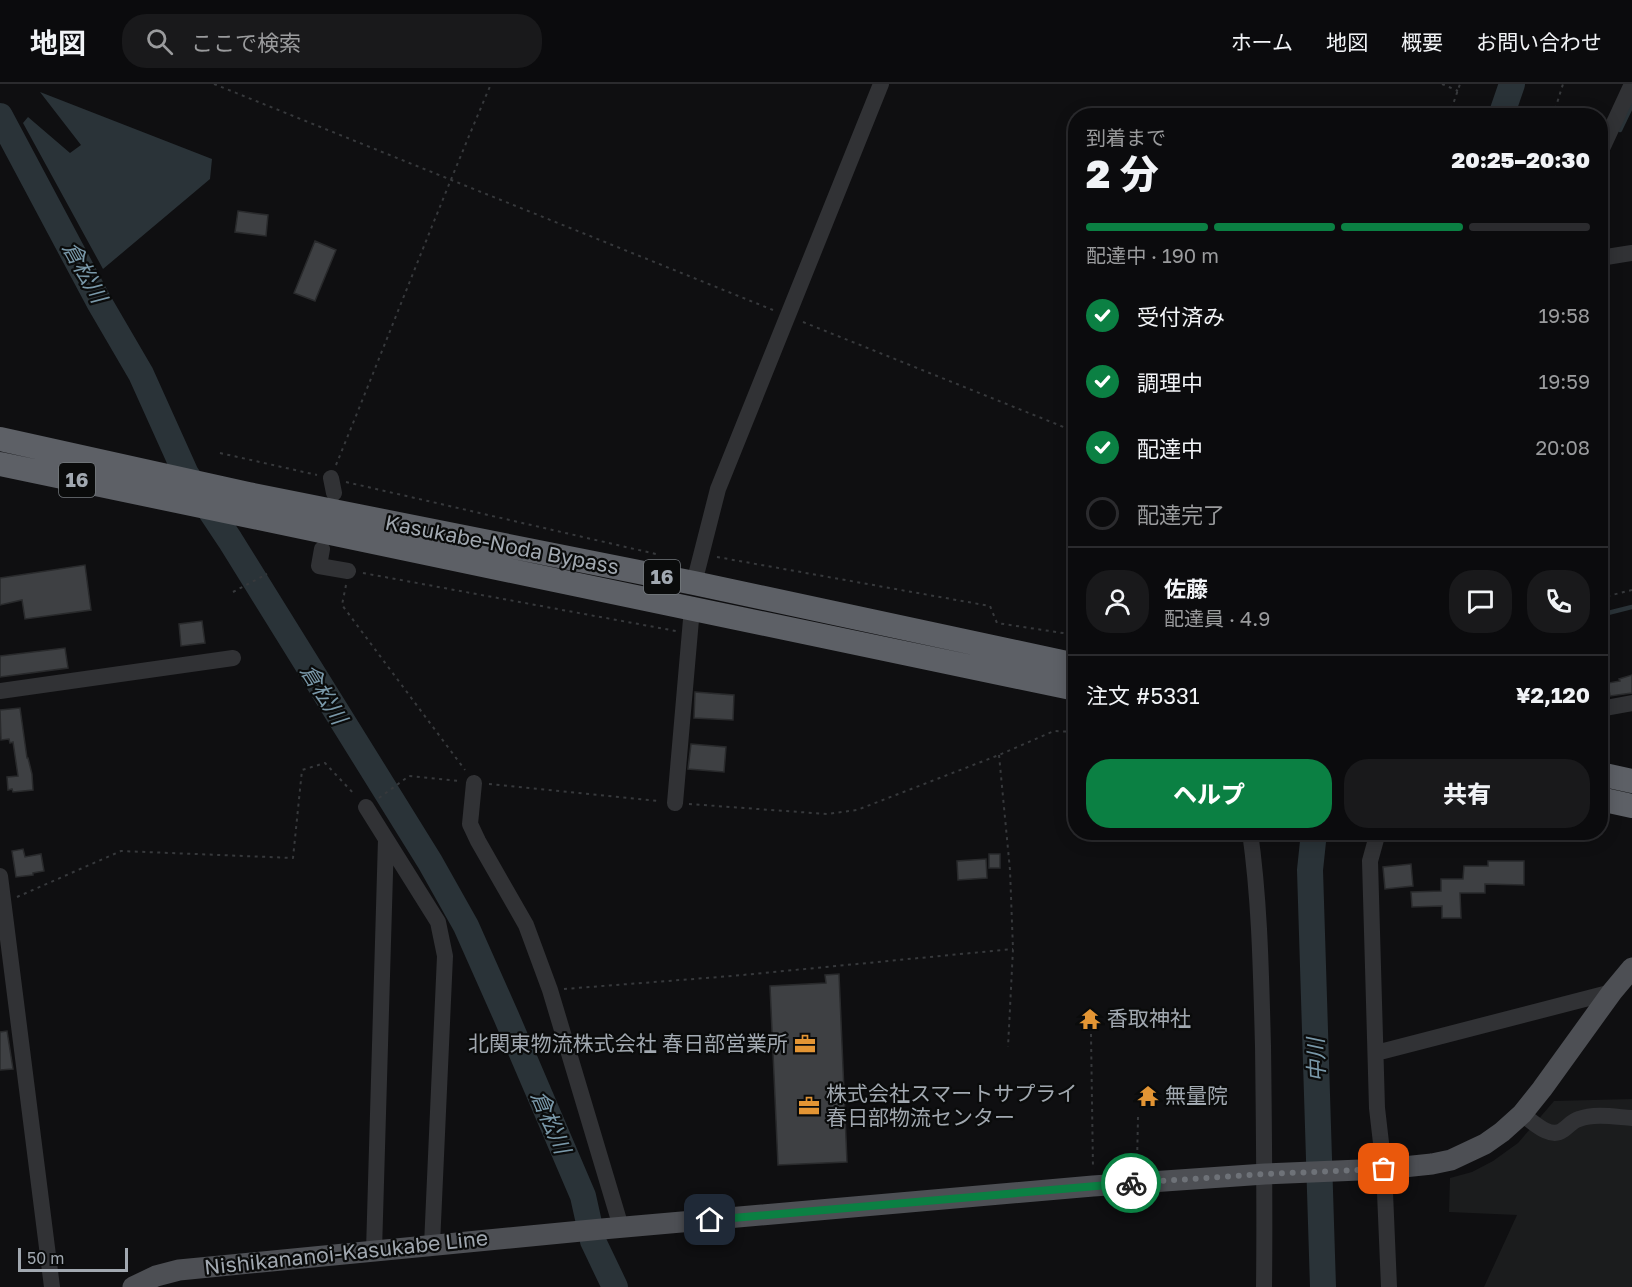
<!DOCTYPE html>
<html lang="ja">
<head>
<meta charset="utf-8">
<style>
  body { margin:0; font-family:"Golos Text","Noto Sans JP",sans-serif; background:#19191b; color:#f1f3f6; height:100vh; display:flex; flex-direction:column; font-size:22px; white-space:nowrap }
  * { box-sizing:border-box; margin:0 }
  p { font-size:20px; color:#9a9b9d }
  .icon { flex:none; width:33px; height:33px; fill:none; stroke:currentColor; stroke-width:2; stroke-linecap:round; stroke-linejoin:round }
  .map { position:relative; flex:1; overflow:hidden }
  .sheet { position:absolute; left:1068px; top:24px; width:540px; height:732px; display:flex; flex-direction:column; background:#0b0b0d; border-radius:24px; box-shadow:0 3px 15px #0003,0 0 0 2px #2b2b2e }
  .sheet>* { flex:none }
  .scale { position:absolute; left:18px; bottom:15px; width:110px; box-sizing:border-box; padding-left:6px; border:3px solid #a1a8b0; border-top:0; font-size:16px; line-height:21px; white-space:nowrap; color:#a1a8b0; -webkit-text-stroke:4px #0a0b0b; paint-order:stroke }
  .pin { position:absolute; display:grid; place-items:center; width:51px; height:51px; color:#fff; margin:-26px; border-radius:12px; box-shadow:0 3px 9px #0006 }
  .courier { position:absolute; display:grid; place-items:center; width:60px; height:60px; margin:-30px; border:4px solid #0b8043; border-radius:50%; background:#fff; color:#222; box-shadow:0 2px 8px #0007 }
  .headline em { font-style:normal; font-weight:800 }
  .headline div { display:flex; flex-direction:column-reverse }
  .headline { display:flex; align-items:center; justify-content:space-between; height:102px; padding:0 18px }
  h1 { font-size:39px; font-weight:800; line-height:45px }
  .bar { display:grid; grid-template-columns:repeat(4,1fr); gap:9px 6px; align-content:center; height:72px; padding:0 18px }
  .bar i { height:8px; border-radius:4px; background:#2b2b2e }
  .bar .current { background:#0b8043 }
  .bar p { grid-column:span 4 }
  .line { display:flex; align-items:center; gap:15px; padding:0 18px; border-top:2px solid #2b2b2e }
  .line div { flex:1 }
  .round { display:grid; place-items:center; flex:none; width:63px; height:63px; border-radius:24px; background:#19191b }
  ol { padding:0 18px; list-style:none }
  li { display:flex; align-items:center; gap:18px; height:66px }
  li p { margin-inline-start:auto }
  li .icon { padding:6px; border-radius:50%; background:#0b8043; color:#fff; stroke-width:4 }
  li:last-child { color:#9a9b9d }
  li i { width:33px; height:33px; border:3px solid #2b2b2e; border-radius:50% }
  .button { display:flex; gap:12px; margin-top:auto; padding:12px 18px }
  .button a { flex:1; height:69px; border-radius:24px; background:#0b8043; color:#fff; font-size:24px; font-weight:800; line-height:69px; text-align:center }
  .button a+a { background:#19191b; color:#f1f3f6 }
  header { display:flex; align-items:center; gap:36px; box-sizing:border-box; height:84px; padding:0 30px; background:#0b0b0d; border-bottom:2px solid #2b2b2e }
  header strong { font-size:28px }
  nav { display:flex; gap:33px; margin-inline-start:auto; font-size:21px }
  .search { width:420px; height:54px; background:#19191b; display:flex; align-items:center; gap:15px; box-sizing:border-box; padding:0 21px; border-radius:24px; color:#9a9b9d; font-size:22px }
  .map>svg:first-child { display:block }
</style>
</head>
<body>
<header>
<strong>地図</strong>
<div class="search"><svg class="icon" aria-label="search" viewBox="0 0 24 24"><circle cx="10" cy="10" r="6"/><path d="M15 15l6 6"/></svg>ここで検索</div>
<nav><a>ホーム</a><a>地図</a><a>概要</a><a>お問い合わせ</a></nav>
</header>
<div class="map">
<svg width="1632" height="1203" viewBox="0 0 1632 1203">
  <rect width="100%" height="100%" fill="#0f0f11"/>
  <path fill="#1b1c1d" d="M1632 1015V1203H1484L1517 1131 1449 1128 1450 1094 1472 1088 1493 1077 1518 1059 1554 1017Z"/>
  <path fill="#2a3338" d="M40 8 212 75 210 95 103 185 23 39 28 33 70 69 81 61Z"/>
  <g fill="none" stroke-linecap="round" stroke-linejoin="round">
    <path stroke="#2a3338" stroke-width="4.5" d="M1620 46 1632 21
      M1600 84 1607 72
      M1600 531 1632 523"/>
    <path stroke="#2a3338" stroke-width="26" d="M0 32 99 218 141 290 186 390 230 456 430 778 466 842 506 932 583 1112 593 1157 615 1203
      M1501 32 1512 0
      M1314 748 1310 786 1323 1203"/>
  </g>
  <path fill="#3e4043" stroke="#292a2c" stroke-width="1.5" d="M238 127 268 131 266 152 235 148Z
    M315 157 336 166 315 217 294 209Z
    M85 481 91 526 25 535 22 516 0 521V494Z
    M202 537 205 559 181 562 179 540Z
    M65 564 68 584 0 593V572Z
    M1632 591V609L1610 612 1608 599 1620 597 1619 595Z
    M695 608 734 611 733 636 694 634Z
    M20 624 27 674H28L32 690 33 706 13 708 12 705 8 706 7 693 18 692 13 658 10 659 9 655 1 656 0 626Z
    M691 660 726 663 724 688 688 685Z
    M23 765 25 773 41 770 44 787 33 789V791L16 793 12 767Z
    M989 770H1000V784H989Z
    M986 775 987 794 958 796 957 777Z
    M1488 777H1524V801L1485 800V809H1460L1461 834H1442V822L1412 823 1411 808 1441 807V795H1463L1464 782H1488Z
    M1411 780 1413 802 1385 805 1383 783Z
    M839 890 847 1078 778 1081 770 902 826 899 825 891Z
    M7 947 13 985 0 986V948Z"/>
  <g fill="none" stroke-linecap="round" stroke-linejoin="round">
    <path stroke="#37393c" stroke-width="2" stroke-dasharray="3 4.5" stroke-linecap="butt" d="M214 0 773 226
      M1442 0 1458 7
      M1449 32 1460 0
      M1553 32 1563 0
      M803 238 1076 348
      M220 369 317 391
      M336 381C388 254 437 126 491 0
      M346 398 656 470
      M717 473 990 522 997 539 1076 551
      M363 489 676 547
      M346 501 342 521 465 686
      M233 508 267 490
      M1600 514 1632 506
      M999 671 1010 786 1013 865 1008 963
      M489 700 659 717
      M379 714 409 692 459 697
      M689 720 827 730 857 726 999 671 1054 647 1076 648
      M17 813 121 767 293 774 302 686 325 679 355 711
      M564 905 732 892 1013 865
      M1091 950 1093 1085
      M1137 1081 1138 1033"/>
    <path stroke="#313235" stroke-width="16" d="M1600 69 1632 0
      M1600 174 1632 169
      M331 394 334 409
      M322 465 319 482 348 487
      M694 499 718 405 881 0
      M0 607 233 574
      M1600 625 1632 619
      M474 699 470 740 478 757 526 841 550 906 621 1143
      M675 719 692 524
      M366 723 438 838 445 872 432 1161
      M1250 748C1260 819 1261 890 1263 962 1264 1042 1265 1123 1264 1203
      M1378 748 1370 777 1377 1024 1384 1085 1389 1203
      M0 792 52 1203
      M1376 969 1612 908
      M1522 1030C1532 1037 1550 1056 1563 1046 1569 1042 1572 1037 1579 1035 1595 1029 1616 1033 1632 1034
      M374 1167 386 755"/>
    <path stroke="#4d4f54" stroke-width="21" d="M133 1203 156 1192 179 1186 602 1145 1093 1102 1265 1090 1384 1085 1432 1080 1451 1076 1485 1060 1502 1048 1522 1030 1542 1005 1612 908 1632 884"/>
    <path stroke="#5d6066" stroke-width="24" d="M0 355 248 410 694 499 1076 581
      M0 380 1076 605
      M1600 690 1632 697
      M1600 715 1632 722"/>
  </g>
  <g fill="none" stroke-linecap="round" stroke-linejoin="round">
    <path stroke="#6e7278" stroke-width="6" stroke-dasharray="0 10.8" d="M1131 1099 1265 1090 1384 1085"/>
    <path stroke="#0b8043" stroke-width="8" d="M710 1136 1131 1099"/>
  </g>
  <defs>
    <symbol id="temple-bare" viewBox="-9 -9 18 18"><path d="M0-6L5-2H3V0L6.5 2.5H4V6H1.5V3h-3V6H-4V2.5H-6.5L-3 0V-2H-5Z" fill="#e39534" stroke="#0a0b0b" stroke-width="2.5" paint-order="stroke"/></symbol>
    <symbol id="office-bare" viewBox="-9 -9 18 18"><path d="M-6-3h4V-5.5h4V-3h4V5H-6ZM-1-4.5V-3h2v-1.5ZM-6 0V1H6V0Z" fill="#e39534" stroke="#0a0b0b" stroke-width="2.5" paint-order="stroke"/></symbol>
  </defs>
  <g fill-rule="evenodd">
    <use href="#temple-bare" x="1075" y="920" width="30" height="30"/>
    <use href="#office-bare" x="790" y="945" width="30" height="30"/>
    <use href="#temple-bare" x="1133" y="997" width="30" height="30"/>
    <use href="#office-bare" x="794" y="1007" width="30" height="30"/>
  </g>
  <g text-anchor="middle" stroke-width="4.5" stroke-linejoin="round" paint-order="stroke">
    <g fill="#0a0b0b" stroke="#74797e" stroke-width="1.5">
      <rect x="59" y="379" width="36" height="34" rx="4.5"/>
      <rect x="644" y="476" width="36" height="34" rx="4.5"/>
    </g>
    <g font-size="20" font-weight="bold" fill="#a1a8b0">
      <text x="77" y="403">16</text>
      <text x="662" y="500">16</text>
    </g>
    <g font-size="21" fill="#a1a8b0" stroke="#0a0b0b">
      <text transform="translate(502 461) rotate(11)" y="7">Kasukabe-Noda Bypass</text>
      <text transform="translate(346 1169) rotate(-6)" y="7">Nishikananoi-Kasukabe Line</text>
    </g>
    <g font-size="21" fill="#a1a8b0" stroke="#0a0b0b" text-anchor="start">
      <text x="1107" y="942">香取神社</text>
      <text x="788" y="967" text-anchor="end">北関東物流株式会社 春日部営業所</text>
      <text x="826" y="1017">株式会社スマートサプライ<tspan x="826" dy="24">春日部物流センター</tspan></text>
      <text x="1165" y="1019">無量院</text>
    </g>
    <g font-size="22" font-style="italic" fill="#7a99aa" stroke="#0a0b0b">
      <text transform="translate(85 188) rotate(61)" y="8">倉松川</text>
      <text transform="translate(324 610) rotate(58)" y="8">倉松川</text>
      <text transform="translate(1316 976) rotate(-92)" y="8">中川</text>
      <text transform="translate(551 1038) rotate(67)" y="8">倉松川</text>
    </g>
  </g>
</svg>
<div class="scale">50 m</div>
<div class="pin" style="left:1384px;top:1085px;background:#ea580c"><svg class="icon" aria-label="bag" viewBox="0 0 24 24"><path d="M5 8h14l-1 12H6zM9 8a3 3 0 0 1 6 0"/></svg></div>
<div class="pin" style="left:710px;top:1136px;background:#1f2937"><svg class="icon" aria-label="home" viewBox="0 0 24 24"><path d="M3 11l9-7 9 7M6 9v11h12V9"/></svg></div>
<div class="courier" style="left:1131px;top:1099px"><svg class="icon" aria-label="bike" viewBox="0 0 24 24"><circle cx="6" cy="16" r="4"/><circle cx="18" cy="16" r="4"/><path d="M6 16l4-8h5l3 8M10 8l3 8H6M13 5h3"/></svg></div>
<section class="sheet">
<div class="headline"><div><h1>2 分</h1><p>到着まで</p></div><em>20:25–20:30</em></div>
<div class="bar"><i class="current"></i><i class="current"></i><i class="current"></i><i></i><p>配達中 · 190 m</p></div>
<ol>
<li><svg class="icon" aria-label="check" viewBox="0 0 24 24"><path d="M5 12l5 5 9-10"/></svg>受付済み<p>19:58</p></li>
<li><svg class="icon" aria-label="check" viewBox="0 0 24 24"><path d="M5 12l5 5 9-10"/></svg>調理中<p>19:59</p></li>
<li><svg class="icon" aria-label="check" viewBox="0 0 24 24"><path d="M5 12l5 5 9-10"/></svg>配達中<p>20:08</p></li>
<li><i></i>配達完了</li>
</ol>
<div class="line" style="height:108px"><a class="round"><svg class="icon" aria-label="person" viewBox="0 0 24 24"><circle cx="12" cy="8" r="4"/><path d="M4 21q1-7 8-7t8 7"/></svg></a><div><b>佐藤</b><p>配達員 · 4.9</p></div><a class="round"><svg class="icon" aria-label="chat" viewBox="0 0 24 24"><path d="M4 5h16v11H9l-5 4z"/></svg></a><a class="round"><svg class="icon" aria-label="phone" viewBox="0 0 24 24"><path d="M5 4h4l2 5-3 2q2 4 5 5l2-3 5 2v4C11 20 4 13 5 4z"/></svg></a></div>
<div class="line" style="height:78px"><div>注文 #5331</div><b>¥2,120</b></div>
<div class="button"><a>ヘルプ</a><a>共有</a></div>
</section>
</div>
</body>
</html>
